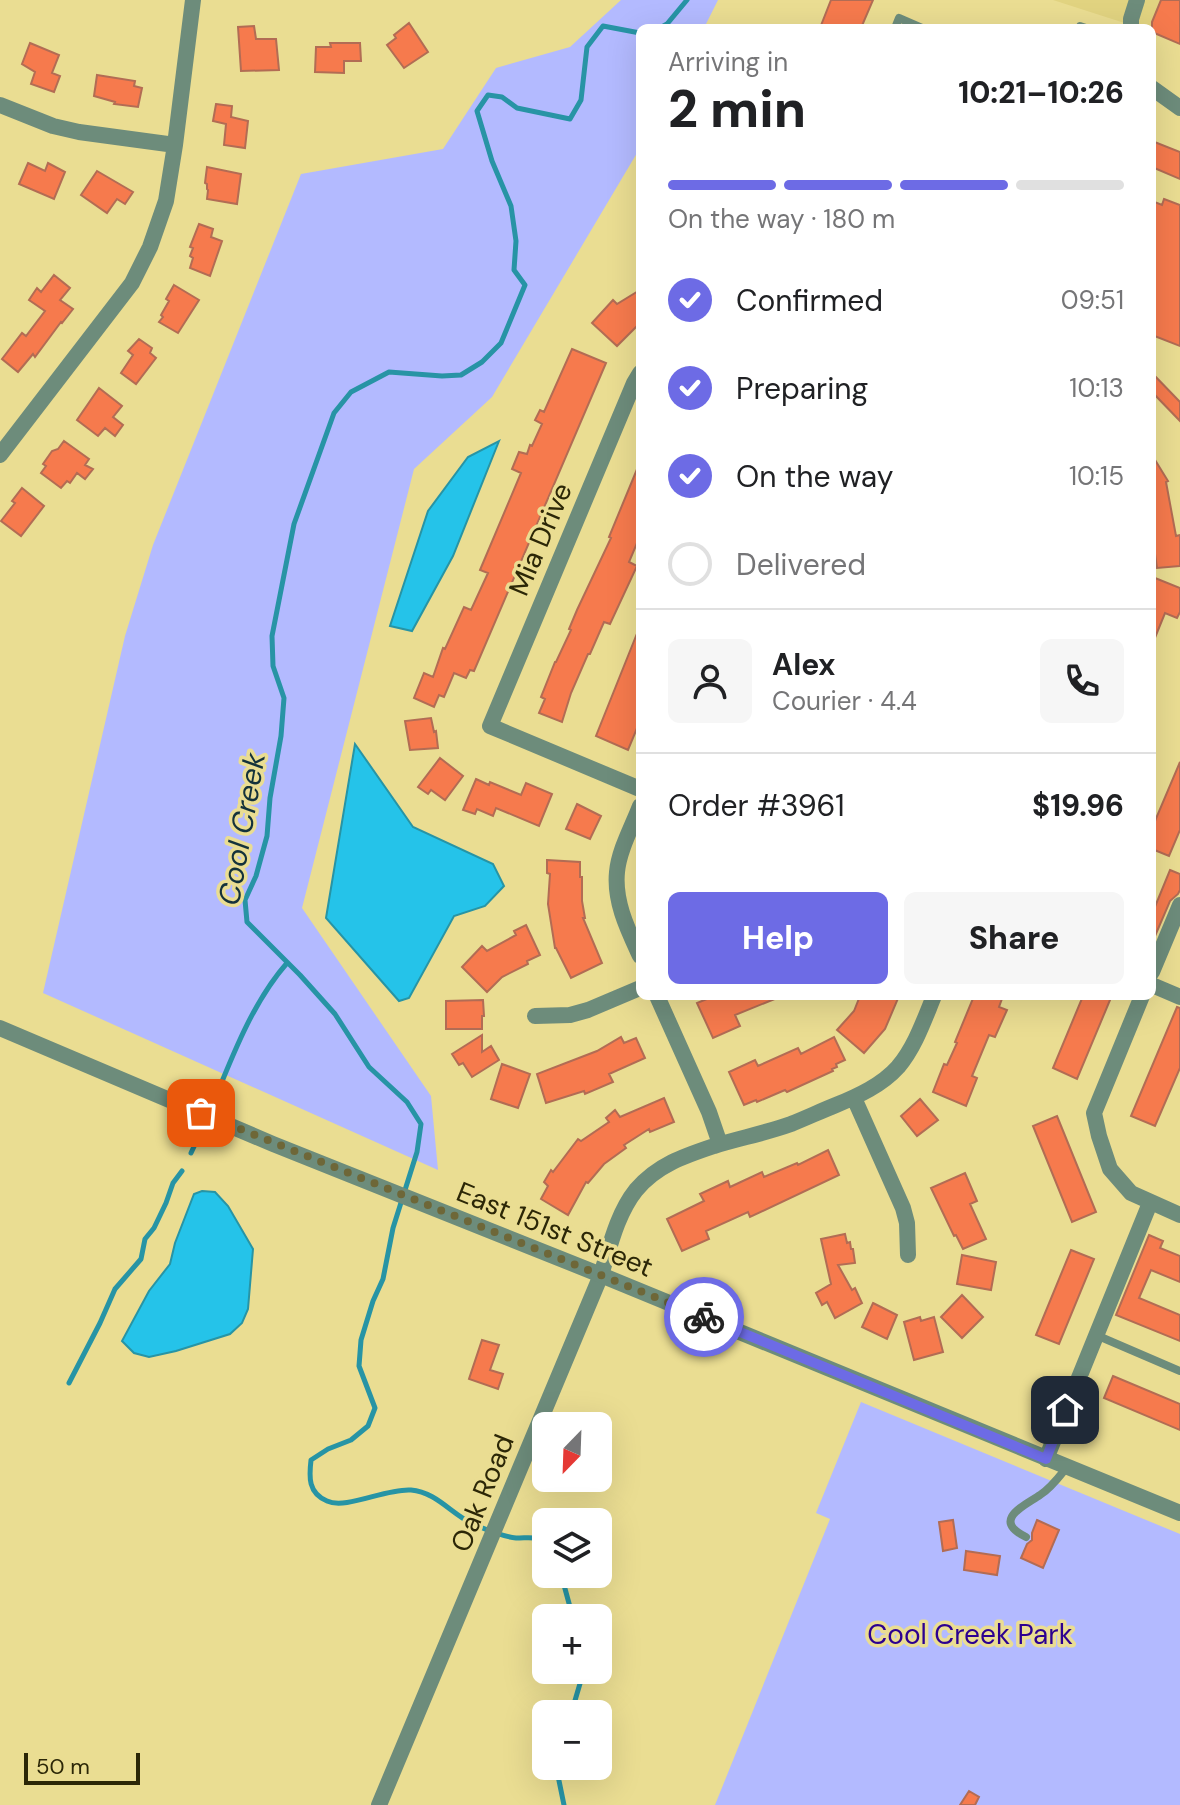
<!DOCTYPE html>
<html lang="en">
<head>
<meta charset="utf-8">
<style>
  body { margin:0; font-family:"DM Sans",sans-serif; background:#f6f6f6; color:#202124; height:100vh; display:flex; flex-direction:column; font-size:30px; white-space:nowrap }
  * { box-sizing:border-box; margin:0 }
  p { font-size:26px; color:#757577 }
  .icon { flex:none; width:44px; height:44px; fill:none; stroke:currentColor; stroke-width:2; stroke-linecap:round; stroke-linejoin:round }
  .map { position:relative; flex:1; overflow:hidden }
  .sheet { position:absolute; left:636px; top:24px; width:520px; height:976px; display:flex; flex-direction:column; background:#fff; border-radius:12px; box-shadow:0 8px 32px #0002 }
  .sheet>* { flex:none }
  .needle { width:52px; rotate:203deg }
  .buttons { position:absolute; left:532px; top:1412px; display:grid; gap:16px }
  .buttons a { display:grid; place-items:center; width:80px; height:80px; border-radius:12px; background:#fff; box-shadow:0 8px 32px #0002; font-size:40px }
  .scale { position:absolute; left:24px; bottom:20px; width:116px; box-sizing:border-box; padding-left:8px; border:4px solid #2c2707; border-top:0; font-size:22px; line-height:28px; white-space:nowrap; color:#2c2707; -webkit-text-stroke:6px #eadd92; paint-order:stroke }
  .pin { position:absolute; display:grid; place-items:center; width:68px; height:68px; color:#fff; margin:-34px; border-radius:16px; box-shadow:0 4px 12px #0006 }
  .courier { position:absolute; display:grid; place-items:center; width:80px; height:80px; margin:-40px; border:6px solid #6d6be5; border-radius:50%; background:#fff; color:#222; box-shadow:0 2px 10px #0007 }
  .headline em { font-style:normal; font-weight:800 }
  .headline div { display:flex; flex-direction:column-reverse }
  .headline { display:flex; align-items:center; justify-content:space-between; height:136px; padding:0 32px }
  h1 { font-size:52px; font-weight:800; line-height:60px }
  .bar { display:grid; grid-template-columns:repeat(4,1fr); gap:12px 8px; align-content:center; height:96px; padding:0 32px }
  .bar i { height:10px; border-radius:6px; background:#e0e0e0 }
  .bar .on { background:#6d6be5 }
  .bar p { grid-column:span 4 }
  .line { display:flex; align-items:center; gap:20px; padding:0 32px; border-top:2px solid #e0e0e0 }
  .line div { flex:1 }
  .round { display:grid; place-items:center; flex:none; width:84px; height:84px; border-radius:12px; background:#f6f6f6 }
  ol { padding:0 32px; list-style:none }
  li { display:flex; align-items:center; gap:24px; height:88px }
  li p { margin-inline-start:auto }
  li .icon { padding:8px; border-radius:50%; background:#6d6be5; color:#fff; stroke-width:4 }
  li:last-child { color:#757577 }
  li i { width:44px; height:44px; border:4px solid #e0e0e0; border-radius:50% }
  .cta { display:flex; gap:16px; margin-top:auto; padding:16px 32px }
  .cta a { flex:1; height:92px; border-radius:12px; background:#6d6be5; color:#fff; font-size:32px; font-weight:800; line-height:92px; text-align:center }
  .cta a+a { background:#f6f6f6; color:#202124 }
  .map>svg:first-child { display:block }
</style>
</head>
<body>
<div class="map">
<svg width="1180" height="1805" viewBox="0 0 1180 1805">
  <rect width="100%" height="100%" fill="#eadd92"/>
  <path fill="#e1d380" d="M1053 0H1180V44L1152 32V28H1140Z"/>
  <path fill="#b3baff" d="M621 0H718L704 28H640V148L492 397 414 469 302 908 431 1096 438 1170 43 993 125 636 153 545 301 174 443 149 496 68 570 47Z
    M861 1402 1180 1534V1805H715L830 1519 816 1513Z"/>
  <path fill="#25c3e9" stroke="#2794a5" stroke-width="2" d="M499 441 453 556 412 631 390 626 428 511 468 457Z
    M355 744 413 827 493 864 504 886 485 906 454 916 409 998 399 1001 326 918Z
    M202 1191 215 1192 228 1206 253 1249 248 1309 242 1323 230 1334 176 1351 149 1357 134 1353 122 1341 149 1291 170 1264 175 1243 194 1194Z"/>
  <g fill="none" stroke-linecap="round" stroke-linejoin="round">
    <path stroke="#2794a5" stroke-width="5" d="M660 28 667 24 687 0
      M212 1106C232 1057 252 1003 287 963
      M191 1153 203 1127
      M69 1383 100 1323 115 1289 141 1259 145 1239 154 1228 166 1203 173 1183 182 1171
      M546 1542C533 1536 530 1538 516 1538 504 1537 487 1530 475 1525 453 1516 437 1492 411 1490 386 1488 346 1510 327 1501 308 1493 309 1477 311 1460L328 1449 351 1440 368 1426 375 1408 359 1366 361 1340 373 1301 383 1279 393 1228 417 1152 421 1124 407 1102 369 1067 335 1014 300 975 247 922 245 900 256 876 267 836 270 798 281 736 284 698 273 666 272 636 294 524 334 413 351 392 389 372 442 376 461 375 482 362 501 343 525 285 514 270 516 241 511 206 492 161 477 111 488 95 502 97 517 108 570 119 581 100 587 47 603 26 640 33
      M561 1574 573 1618
      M571 1714 584 1670
      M559 1766 557 1771 564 1805"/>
  </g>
  <path fill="#f67a4d" stroke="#b26c54" stroke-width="2" d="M831 0H873L861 28H820Z
    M1161 0H1180V44L1152 32V22Z
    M409 23 428 52 404 68 387 45 396 38 394 35Z
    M254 26 256 39H276L279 70 241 71 238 27Z
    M30 43 59 55 52 73 60 76 54 92 31 84 35 72 22 64Z
    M330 43H360L361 61H344V73L315 72 316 47H331Z
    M97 75 135 81 134 86 142 88 138 107 114 104 115 102 94 96Z
    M216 104 232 106 231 117 248 121 245 148 224 145 226 124 213 121Z
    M1152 141 1180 152V179L1152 167Z
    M28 163 45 171 48 163 65 172 54 199 19 184Z
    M207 167 241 174 237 204 207 199 208 190 207 189V184L205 183Z
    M97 171 133 192 125 204 117 199 107 213 81 195Z
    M1164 199 1180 205V346L1152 335V201L1162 205Z
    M199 224 213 229 211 237 222 241 210 276 190 268 193 258 190 256 193 248 190 247Z
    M54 275 70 288 60 300 73 309 62 323 61 322 35 357 33 354 18 372 2 359 22 333 26 336 45 311 29 300 37 288 41 292Z
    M174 285 199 300 178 333 159 322 163 317 161 315 169 301 166 299Z
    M640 290V323L617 346 592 323 613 300 617 304Z
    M139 339 152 348 150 353 156 358 136 384 121 373 133 355 128 351Z
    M572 349 606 363 474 671 470 670 466 678 454 673 444 697 439 695 434 707 414 698 424 673 433 677 443 648 445 649 464 607 471 610 488 573 480 570 521 473 512 469 519 452 527 454 530 445 532 446 542 424 535 420 540 410 544 412Z
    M1152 373 1180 402V421L1152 392Z
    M99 388 122 406 113 417 123 425 115 436 105 428 98 436 77 420Z
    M64 441 89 459 85 465 93 469 85 479 77 473 70 483 67 481 61 488 41 473 46 466 43 464 52 451 58 449Z
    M1152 455 1168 481 1166 482 1176 536 1180 535V566L1157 568 1155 554H1152Z
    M640 462V536L629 562 637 566 610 624 604 622 590 654H588L571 693 562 722 539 713 545 699 541 697 555 662H556L571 630 569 629 577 610 611 538 609 537Z
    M22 488 44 506 21 536 1 521 15 503 12 501Z
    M1155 578 1180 588V612L1177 618 1165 613 1152 645V587Z
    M640 626V721L628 750 596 736Z
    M431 718 434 732 436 731 438 748 410 750 405 721Z
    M440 758 463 776 445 800 431 790 428 794 418 787Z
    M1180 762V830L1169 856 1152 849V828Z
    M476 779 489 785 490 782 521 795 526 783 552 794 539 826 496 808 493 816 477 809 475 814 463 810Z
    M577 804 601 816 590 839 566 829Z
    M547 860 580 862V877H582V901L585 918H583L602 963 571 978 556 948H555L548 904 550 874 547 873Z
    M1170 870 1180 874V890L1178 894 1170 901 1152 943V914Z
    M526 925 540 955 527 961 528 964 502 977 487 992 462 967 482 946 487 951 516 935 514 931Z
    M714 996H782L735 1015 740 1026 713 1038 697 1003Z
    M860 996H899L885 1029 864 1053 837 1030 854 1011Z
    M974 996H1003L999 1007 1007 1010 995 1037 989 1035 972 1076 977 1078 966 1106 933 1092 944 1064 947 1065 957 1043 955 1042Z
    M1083 996H1110V1000L1077 1079 1053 1068Z
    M483 1000 484 1016H482V1029H446V1001Z
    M1177 1007 1180 1008V1068L1155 1126 1131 1116Z
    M482 1035V1052L491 1046 499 1060 472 1077 463 1063 459 1065 452 1054Z
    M621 1037 624 1043 636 1038 645 1058 609 1074 613 1082 585 1094 584 1091 546 1103 537 1074 597 1051Z
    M834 1037 845 1060 836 1064 837 1067 832 1069 833 1071 787 1092 785 1090 757 1102 756 1100 744 1105 729 1072 755 1060 758 1066 798 1048 801 1054Z
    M502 1064 530 1074 518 1108 491 1099Z
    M664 1098 674 1122 650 1132 649 1129 624 1145 626 1148 604 1164 588 1183 586 1182 568 1215 541 1199 548 1186 544 1182 551 1170 553 1172 578 1139 581 1141 609 1122 606 1118 615 1110 620 1117Z
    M920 1099 938 1120 917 1136 901 1116Z
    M1057 1116 1096 1212 1072 1222 1033 1126Z
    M828 1150 839 1175 750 1217 748 1212 706 1231 709 1239 682 1251 667 1219 704 1201 700 1194 728 1181 730 1187 762 1172 764 1177 797 1163 798 1165Z
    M965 1173 977 1201 970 1204 986 1239 963 1249 956 1235 954 1236 931 1188Z
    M845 1234 847 1243 850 1242 851 1249H853L855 1263 838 1265 852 1290 855 1288 862 1303 835 1318 827 1302 822 1305 816 1293 831 1284 821 1239Z
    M1149 1235 1163 1241 1160 1248 1180 1256V1282L1151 1270 1139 1298 1180 1315V1341L1116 1315Z
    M1071 1250 1094 1259 1059 1344 1036 1335Z
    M962 1255 996 1262 991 1290 957 1284Z
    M962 1295 983 1317 962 1338 941 1317Z
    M873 1303 897 1315 887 1339 862 1327Z
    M920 1317 921 1321 934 1317 943 1352 914 1360 904 1322Z
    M482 1340 499 1345 490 1370 503 1374 498 1389 469 1379Z
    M1113 1376 1180 1404V1430L1104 1398Z
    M953 1520 957 1548 943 1551 939 1522Z
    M1037 1520 1059 1530 1043 1568 1021 1558 1027 1544 1032 1540V1533Z
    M966 1551 1000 1556 997 1575 964 1570Z
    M969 1791 979 1797 975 1805H960Z"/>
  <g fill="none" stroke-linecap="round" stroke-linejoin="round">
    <path stroke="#6d8c7b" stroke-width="8" d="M1080 26 1086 28
      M895 28 899 18 922 28
      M1096 1335 1180 1371
      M1026 1537C991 1520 1024 1506 1040 1495 1051 1488 1059 1477 1067 1467"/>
    <path stroke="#6d8c7b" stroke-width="16" d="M1131 28V19L1137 0
      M1152 88 1180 108
      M0 105 53 126 79 132 175 145
      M640 373 634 383 490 726 640 789
      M0 455 132 283 150 247 166 201 175 145 193 0
      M640 806C632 827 619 850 617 872 614 902 628 930 640 956
      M1152 972 1180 905
      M1152 985 1180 997
      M657 996 709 1112 720 1144
      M1142 996 1094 1113 1099 1136 1110 1169 1131 1193 1180 1215
      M535 1016 570 1015 588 1010 640 988
      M854 1098 903 1208 907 1223 908 1255
      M1046 1459 1150 1203
      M379 1805 601 1275C610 1246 617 1214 636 1190 657 1165 684 1156 714 1146 740 1138 766 1133 791 1124 806 1118 821 1111 836 1105 858 1096 882 1085 898 1067 915 1047 924 1020 934 996"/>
    <path stroke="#6d8c7b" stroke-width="16" d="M0 1028 273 1144 601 1275 1180 1513"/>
  </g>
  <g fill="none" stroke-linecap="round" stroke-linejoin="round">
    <path stroke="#6e6738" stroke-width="8" stroke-dasharray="0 14.4" d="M201 1113 704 1317"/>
    <path stroke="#6d6be5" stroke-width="10" d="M704 1317 1046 1459 1065 1410"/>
  </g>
  <g text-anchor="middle" stroke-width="7" stroke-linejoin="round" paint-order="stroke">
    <g font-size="28" fill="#2c2707" stroke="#eadd92">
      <text transform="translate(540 539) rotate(-67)" y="10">Mia Drive</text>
      <text transform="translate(555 1229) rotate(22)" y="10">East 151st Street</text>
      <text transform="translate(482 1493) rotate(-68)" y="10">Oak Road</text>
    </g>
    <g font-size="28" fill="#2c0090" stroke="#eadd92">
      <text x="970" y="1644">Cool Creek Park</text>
    </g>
    <g font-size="30" font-style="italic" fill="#14323b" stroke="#eadd92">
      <text transform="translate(242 829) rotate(-80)" y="10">Cool Creek</text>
    </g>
  </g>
</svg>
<div class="buttons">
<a><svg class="needle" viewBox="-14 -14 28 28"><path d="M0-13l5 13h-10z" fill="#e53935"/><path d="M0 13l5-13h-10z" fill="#757577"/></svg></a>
<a><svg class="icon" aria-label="layers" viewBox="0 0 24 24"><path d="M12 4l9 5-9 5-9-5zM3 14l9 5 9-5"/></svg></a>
<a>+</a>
<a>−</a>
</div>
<div class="scale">50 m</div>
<div class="pin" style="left:201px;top:1113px;background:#ea580c"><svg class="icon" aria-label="bag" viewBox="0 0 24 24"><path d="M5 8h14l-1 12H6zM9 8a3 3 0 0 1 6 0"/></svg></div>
<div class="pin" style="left:1065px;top:1410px;background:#1f2937"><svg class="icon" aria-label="home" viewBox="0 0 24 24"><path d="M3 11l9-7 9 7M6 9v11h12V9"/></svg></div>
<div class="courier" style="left:704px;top:1317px"><svg class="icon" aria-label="bike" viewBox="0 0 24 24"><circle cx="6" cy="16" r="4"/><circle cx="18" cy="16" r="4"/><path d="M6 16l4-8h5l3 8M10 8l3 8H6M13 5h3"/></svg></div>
<section class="sheet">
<div class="headline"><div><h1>2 min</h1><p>Arriving in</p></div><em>10:21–10:26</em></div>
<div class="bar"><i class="on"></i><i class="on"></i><i class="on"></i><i></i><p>On the way · 180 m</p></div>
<ol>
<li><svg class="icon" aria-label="check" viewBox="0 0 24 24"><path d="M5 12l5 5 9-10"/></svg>Confirmed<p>09:51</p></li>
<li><svg class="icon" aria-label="check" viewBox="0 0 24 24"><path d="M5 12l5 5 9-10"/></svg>Preparing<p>10:13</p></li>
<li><svg class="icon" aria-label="check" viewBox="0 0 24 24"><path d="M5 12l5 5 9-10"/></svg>On the way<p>10:15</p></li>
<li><i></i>Delivered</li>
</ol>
<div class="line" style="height:144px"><a class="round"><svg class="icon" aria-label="person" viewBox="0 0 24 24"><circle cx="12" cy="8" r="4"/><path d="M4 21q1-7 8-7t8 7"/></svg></a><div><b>Alex</b><p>Courier · 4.4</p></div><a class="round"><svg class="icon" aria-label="phone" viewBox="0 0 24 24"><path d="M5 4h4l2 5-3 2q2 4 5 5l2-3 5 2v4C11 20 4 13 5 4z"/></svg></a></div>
<div class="line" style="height:104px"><div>Order #3961</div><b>$19.96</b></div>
<div class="cta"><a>Help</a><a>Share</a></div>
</section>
</div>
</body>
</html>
